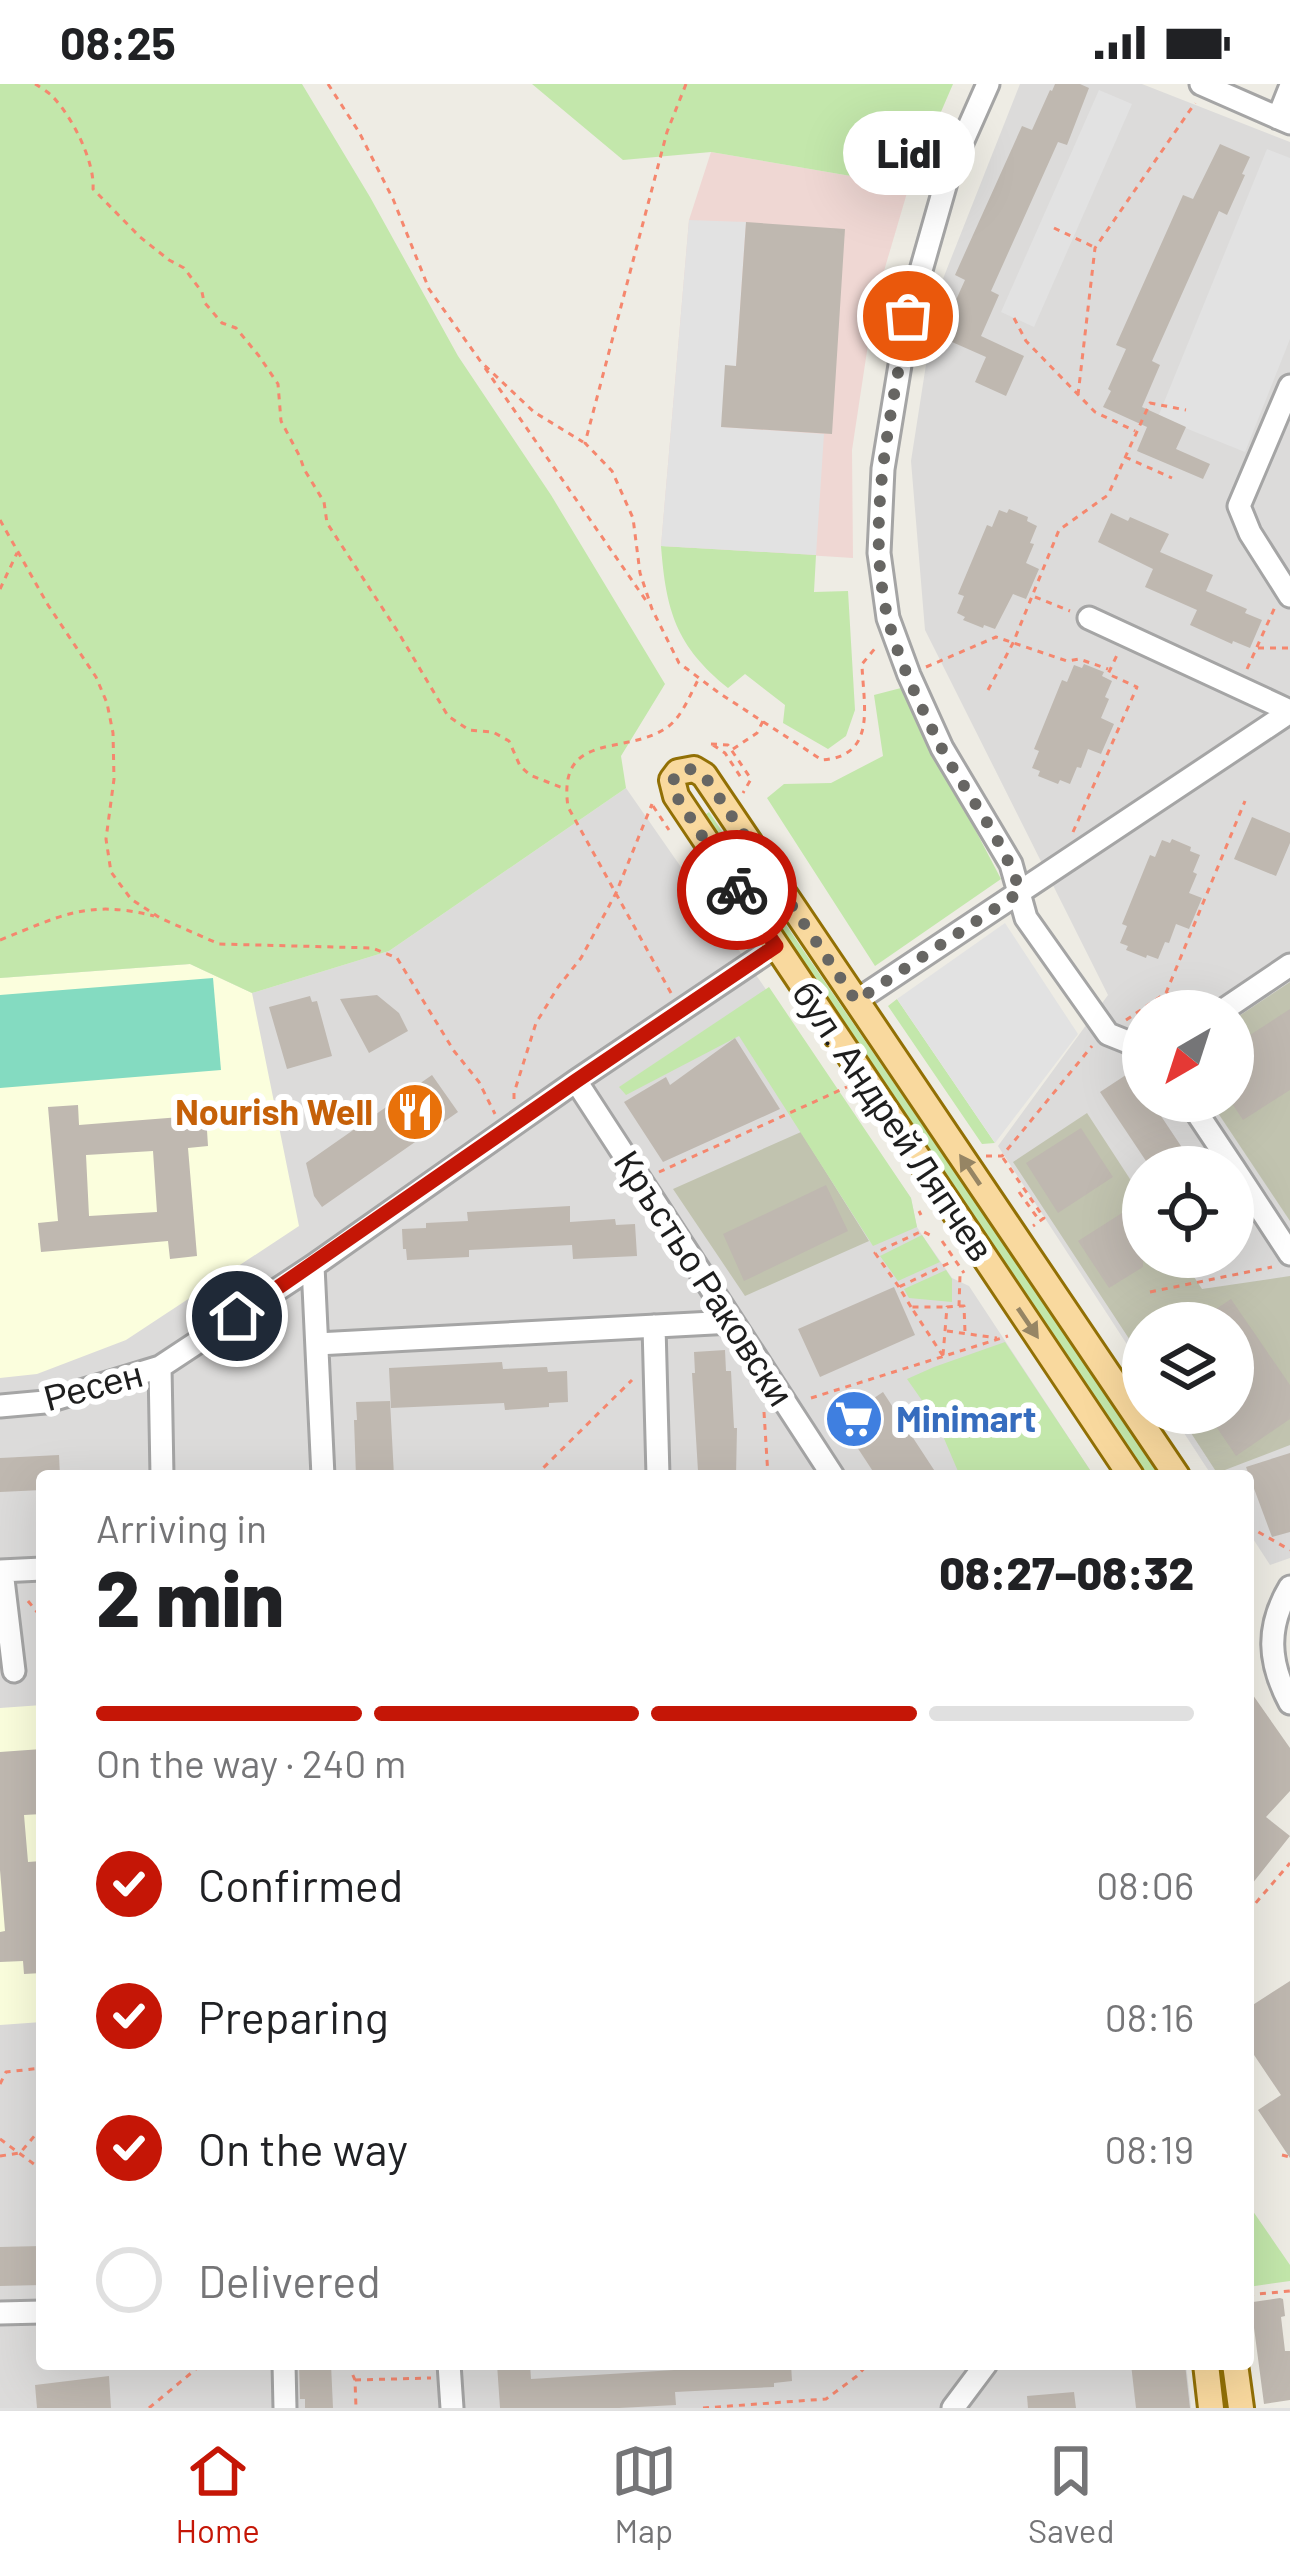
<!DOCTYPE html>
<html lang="en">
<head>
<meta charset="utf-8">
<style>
  body { margin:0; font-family:Barlow,sans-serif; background:#f6f6f6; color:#202124; height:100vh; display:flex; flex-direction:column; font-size:45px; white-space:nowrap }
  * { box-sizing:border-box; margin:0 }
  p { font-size:39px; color:#757577 }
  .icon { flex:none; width:66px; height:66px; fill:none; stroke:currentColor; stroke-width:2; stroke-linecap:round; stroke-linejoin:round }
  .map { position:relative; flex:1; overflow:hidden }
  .drawer { position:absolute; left:36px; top:1386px; width:1218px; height:900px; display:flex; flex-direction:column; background:#fff; border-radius:12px; box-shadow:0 12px 48px #0002 }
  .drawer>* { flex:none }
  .needle { width:78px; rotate:219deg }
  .tools { position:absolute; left:1122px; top:906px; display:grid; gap:24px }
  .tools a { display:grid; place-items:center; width:132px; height:132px; border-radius:50%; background:#fff; box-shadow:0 12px 48px #0002; font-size:60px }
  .pin { position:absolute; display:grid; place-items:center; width:102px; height:102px; color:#fff; margin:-51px; border:6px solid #fff; border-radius:50%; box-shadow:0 3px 12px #0007 }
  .courier { position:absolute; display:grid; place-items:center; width:120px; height:120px; margin:-60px; border:9px solid #c51606; border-radius:50%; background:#fff; color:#222; box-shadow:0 3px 15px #0007 }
  .bubble { position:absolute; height:84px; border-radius:42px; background:#fff; box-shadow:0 12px 48px #0002; font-size:39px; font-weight:800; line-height:84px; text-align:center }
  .summary em { font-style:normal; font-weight:800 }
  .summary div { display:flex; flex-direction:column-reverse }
  .summary { display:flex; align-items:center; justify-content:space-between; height:204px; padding:0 60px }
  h1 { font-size:78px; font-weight:800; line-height:90px }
  .bar { display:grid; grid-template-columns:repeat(4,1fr); gap:18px 12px; align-content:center; height:144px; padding:0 60px }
  .bar i { height:15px; border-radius:9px; background:#e0e0e0 }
  .bar .on { background:#c51606 }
  .bar p { grid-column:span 4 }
  ol { padding:0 60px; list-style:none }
  li { display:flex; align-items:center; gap:36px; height:132px }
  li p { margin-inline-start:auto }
  li .icon { padding:12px; border-radius:50%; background:#c51606; color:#fff; stroke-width:4 }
  li:last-child { color:#757577 }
  li i { width:66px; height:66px; border:6px solid #e0e0e0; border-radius:50% }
  .status { display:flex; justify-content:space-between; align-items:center; height:84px; padding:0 60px; background:#fff; direction:ltr }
  .status svg { height:33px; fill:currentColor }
  .tabs { display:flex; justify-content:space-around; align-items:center; height:168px; border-top:3px solid #e0e0e0; background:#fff; font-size:33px; color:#757577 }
  .tabs a { display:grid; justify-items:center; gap:6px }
  .tabs .on { color:#c51606 }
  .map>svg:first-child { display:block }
</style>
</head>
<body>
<div class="status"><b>08:25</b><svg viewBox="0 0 49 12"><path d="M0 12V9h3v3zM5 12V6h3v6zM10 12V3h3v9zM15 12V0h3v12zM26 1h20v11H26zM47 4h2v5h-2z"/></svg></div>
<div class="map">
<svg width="1290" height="2324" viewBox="0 0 1290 2324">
  <rect width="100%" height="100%" fill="#eeece4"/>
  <path fill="#dcdbda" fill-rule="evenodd" d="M1020 0H1142L1290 58V1474L1270 1481 1248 1447V1392H1212L1171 1329H1233V1239H1143V1285L998 1062 1108 911 925 546 911 377 937 210ZM1143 927H1233V1017H1143ZM1143 1083H1233V1173H1143Z
    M626 704 911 1114 917 1143 922 1151 952 1194 969 1202 1094 1392H42V2280H1186L1191 2324H0V894L190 880 252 909 389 867Z"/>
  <path fill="#efd7d3" d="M711 68 909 102 874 221 852 366 853 474 661 462 689 136Z"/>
  <path fill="#fbfedd" d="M190 880 252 909 299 1142 126 1256 37 1290 0 1294V894Z
    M42 1621V1938L0 1941V1624Z"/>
  <path fill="#c1c3af" d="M1290 898V1137L1210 1017H1233V936Z
    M1087 1029 1143 1115V1173H1181L1202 1205 1290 1192V1361L1217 1389 1178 1329H1233V1239H1143V1276L1013 1078Z
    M801 1048 869 1157 745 1212 673 1105Z"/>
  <path fill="#c3e7ab" d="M0 0H302L370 113 458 272 551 411 665 600 621 672 626 704 389 867 252 909 190 880 0 894Z
    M532 0H953L909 102 711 68 623 76Z
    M661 462 816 471 814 508 848 507 855 626 846 652 828 665 783 639 785 621 745 590 728 604C676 562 666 527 661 462Z
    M901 604 1001 795 875 882 767 714 784 700 831 699 883 672 874 611Z
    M709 728 1162 1392H1145L702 733Z
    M769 903 911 1114 917 1143 873 1162 739 952 626 1011 619 1003Z
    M897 915 995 1059 982 1060 888 922Z
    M922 1151 940 1178 898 1197 880 1172Z
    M946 1186 952 1195V1218L909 1214 904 1205Z
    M1005 1258 1094 1392H960L937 1338 907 1295 934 1283Z
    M1248 2120 1290 2181V2197L1248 2203Z"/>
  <path fill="#84dbc1" d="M213 894 221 986 0 1004V911Z"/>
  <path fill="#e2e2e2" d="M1099 6 1132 20 1034 243 1001 228Z
    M1267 65 1290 74V255L1245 368 1158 333Z
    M689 136 746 138 736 282 722 343 824 350 816 471 661 462Z
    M1005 839 1078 950 995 1059 897 915Z"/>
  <path fill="#bfb8b0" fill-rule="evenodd" d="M1055 0H1080L1089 4 1067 61 1058 58 991 207 999 211 981 252 1024 272 1006 312 975 298 986 273 943 254 950 237 947 236 965 196 955 191 1022 42 1032 46 1050 6 1052 7Z
    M1220 60 1250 73 1242 90 1245 91 1227 131 1219 127 1185 203 1152 277 1160 281 1142 323 1186 343 1176 365 1210 380 1203 395 1137 367 1147 343 1103 323 1111 307 1108 305 1126 265 1116 261 1183 111 1193 115Z
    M746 138 845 145 832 350 721 343 725 281 736 282Z
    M1009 425 1028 433 1027 437 1037 442 1030 459 1034 460 1026 479 1039 485 1026 515 1013 510 995 545 984 541 983 544 963 536 965 533 957 529 964 512 958 510 987 441 992 443 999 426 1007 429Z
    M1111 429 1128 437 1130 433 1169 450 1160 468 1213 491 1206 507 1247 525 1245 529 1262 536 1250 564 1233 557 1232 560 1190 541 1197 526 1145 503 1153 485 1098 458Z
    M1084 580 1104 588 1102 592 1112 597 1105 613 1109 615 1101 634 1114 640 1101 670 1088 665 1081 684 1077 683 1070 700 1060 696 1058 700 1038 692 1040 687 1032 684 1039 667 1034 665 1062 596 1067 598 1074 581 1082 584Z
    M1252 733 1290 749V759L1276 792 1234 775Z
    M1172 755 1191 763 1190 767 1200 771 1193 788 1197 790 1189 809 1202 814 1189 845 1176 840 1169 859 1165 858 1158 875 1147 871 1146 874 1126 866 1128 862 1120 859 1127 842 1122 840 1150 771 1155 773 1162 756 1170 759Z
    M377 911 399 929 408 947 369 969 340 915Z
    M310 912 312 918 317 917 332 972 287 985 269 923Z
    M1290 925V1006L1243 1036 1233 1021V962Z
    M735 954 780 1025 663 1078 624 1018 666 993 670 1001Z
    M1132 987 1143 1005V1017H1151L1195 1083H1150L1100 1008Z
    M432 991 458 1028 322 1123 314 1112 306 1079Z
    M78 1021 79 1041 206 1031 208 1062 188 1064 197 1172 170 1175 168 1157 41 1168 38 1139 58 1137 48 1023ZM153 1067 157 1128 89 1132 86 1071Z
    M1081 1044 1113 1093 1058 1129 1026 1079Z
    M826 1101 848 1147 744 1197 723 1150Z
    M570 1122V1138L615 1135 616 1141 635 1140 637 1172 573 1175 572 1161 469 1166V1173L407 1176 406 1165H403L402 1145 426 1144V1139L468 1137 467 1128Z
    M1133 1122 1143 1138V1183L1109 1204 1078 1157Z
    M894 1203 915 1251 820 1293 798 1245Z
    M1231 1215 1290 1301V1335L1236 1372 1207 1329H1233V1239H1195Z
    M725 1266 726 1287H731L734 1344H737L736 1392H703V1387H698L692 1289H695L694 1268Z
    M502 1278 503 1285 547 1283 548 1288 567 1287 568 1318 549 1319V1323L505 1326 504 1319 391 1324 389 1284Z
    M883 1308 938 1392H876L834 1328 854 1315 856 1320 868 1312 871 1316Z
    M390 1317 394 1392H356L354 1336H357L356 1318Z
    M1290 1369V1448L1272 1453 1246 1383Z
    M59 1371 60 1392H42V1406L0 1408V1374Z
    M1248 1604 1290 1664V1707L1266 1733 1290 1752 1248 1805Z
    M42 1665V1730L24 1731 28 1778 42 1777V1889L24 1890 23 1877 0 1878V1848L5 1847 0 1786V1668Z
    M1290 1897V2074L1258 2026 1281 2011 1248 1962V1924Z
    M42 2162V2201L0 2202V2163Z
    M1280 2214 1283 2215 1285 2232 1281 2233 1285 2267H1290V2316L1264 2320 1251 2221 1253 2218Z
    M299 2280H331L333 2324H305V2315H300Z
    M497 2280H530L531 2295 674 2286 673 2280H791L792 2297 774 2299V2303L675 2308 676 2321 619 2324H500Z
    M1131 2280H1185L1190 2324H1136Z
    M109 2292 111 2324H37L35 2301Z
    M1074 2308 1076 2324H1028L1027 2312Z"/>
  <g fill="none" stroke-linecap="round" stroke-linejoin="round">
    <defs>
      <path id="minor" d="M988 0 949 88 908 232 883 385 879 469 888 534 909 591 942 664 1011 780 1026 834 1108 950 1143 964
        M1201 0 1290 39
        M1278 34 1290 4
        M1290 302 1239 422 1250 449 1290 512
        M1089 534 1290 627
        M856 917 1290 628
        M1222 927 1290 881
        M576 997 833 1392
        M1189 1017 1233 1083
        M1233 1083 1290 1170
        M313 1182 323 1392
        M654 1242 658 1392
        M317 1260 732 1238
        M160 1283 162 1392
        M0 1322 45 1318 160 1283 313 1182 576 997 775 863
        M0 1487 42 1485
        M2 1487 14 1587
        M1290 1503C1266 1543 1268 1578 1290 1619
        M0 2229 42 2228
        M284 2280 285 2324
        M449 2280 452 2324
        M953 2324 986 2280"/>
      <path id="major" d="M1131 1392 676 712 672 696 678 688 694 685 704 691 1177 1392
        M1206 2280 1211 2324
        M1235 2280 1241 2324"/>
    </defs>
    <use href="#minor" stroke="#a5a5a5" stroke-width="27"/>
    <use href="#major" stroke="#927005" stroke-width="30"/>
    <path stroke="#f5876e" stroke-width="3" stroke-dasharray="6 6" stroke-linecap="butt" d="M35 0C37 1 51 10 52 12 72 32 95 78 93 105L140 153 169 176 184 184 202 208 204 218 222 239 236 244 259 272 278 300 281 337 300 373 304 385 324 418 327 439 398 548 448 632 469 646 493 648 509 657 520 682 530 691 565 705
      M328 0 359 48 393 115 429 205 481 278 534 328 583 358
      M686 0 667 48 585 359 612 387 633 434 640 489 652 525 679 579 719 609 822 676C878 672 863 620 862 580L877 562
      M1054 144 1094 163
      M1014 234 1026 257 1095 328 1135 347
      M485 284 647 518
      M1078 311 1095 164 1195 19
      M1125 373 1172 394
      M0 436 48 521 96 593 107 619 113 649 114 695 106 755 111 788 131 815 160 834 219 860 372 864 397 874 454 967 479 998 495 1030
      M0 505 17 469
      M1035 513 1070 527
      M1258 564H1290
      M926 583 996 553 1067 577 1079 575 1108 585
      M1247 585 1275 523
      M988 606 1013 559 1059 446 1108 411 1150 319 1186 326
      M711 660 728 661 751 695 743 709
      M713 661 725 669 742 695
      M733 665 757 649 763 637
      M653 722 669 746
      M1073 748 1137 603 1108 590 1118 569
      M0 856C61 832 87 815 154 832
      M671 909 568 723C557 646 625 672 666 644 681 635 690 611 698 596
      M1167 909 1196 927
      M1126 936 1166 909 1245 717
      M514 1015V1009L536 939 558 903 581 874 616 809 652 720
      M986 1072H1002L1092 962
      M1003 1074 1044 1134 1033 1142
      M659 1088 847 1003
      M1019 1108 1039 1136
      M919 1127 921 1131
      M942 1157 964 1189
      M899 1203 875 1169 922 1147 934 1153
      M1150 1208 1272 1183
      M959 1222H964L965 1248
      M911 1223 899 1203 951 1178
      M947 1247 997 1254
      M943 1271 947 1223 959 1222 960 1191
      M943 1272 911 1223H947
      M811 1314 1008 1252
      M764 1328 768 1392
      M535 1392 632 1296
      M1248 1442 1290 1466
      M28 1517 42 1534
      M1248 1828 1290 1779
      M0 2000 6 1988 42 1984
      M0 2055 42 2086
      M1282 2071 1290 2073
      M0 2072 20 2069 42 2043
      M1248 2211 1290 2207
      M348 2280 355 2296 356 2324
      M355 2296 431 2294
      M149 2324 202 2280
      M703 2324 826 2315 857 2292 868 2280"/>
    <use href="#minor" stroke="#fff" stroke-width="21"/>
    <use href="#major" stroke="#f9d99e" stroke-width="24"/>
  </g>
  <defs><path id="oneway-solid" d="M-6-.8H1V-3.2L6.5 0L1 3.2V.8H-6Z" transform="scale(3)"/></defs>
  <g fill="#968564">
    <use href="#oneway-solid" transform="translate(970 1086) rotate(-124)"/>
    <use href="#oneway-solid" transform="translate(1028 1239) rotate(56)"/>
  </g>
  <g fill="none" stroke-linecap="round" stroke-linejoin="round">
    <path stroke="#676663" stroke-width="12" stroke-dasharray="0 21.6" d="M737 806 673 707 674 692C684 683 694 683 704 691L856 917 1020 808C1004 755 967 712 941 663 921 623 899 578 888 535 864 437 892 329 908 232"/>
    <path stroke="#c51606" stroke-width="15" d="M237 1232 576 997 776 862 737 806"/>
  </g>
  <defs>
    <symbol id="restaurant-disc" viewBox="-11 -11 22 22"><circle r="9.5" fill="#e8710a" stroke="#fff"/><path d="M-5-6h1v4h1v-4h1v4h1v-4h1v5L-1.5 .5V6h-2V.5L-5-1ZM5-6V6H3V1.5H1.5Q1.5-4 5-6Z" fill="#fff"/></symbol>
    <symbol id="supermarket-disc" viewBox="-11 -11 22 22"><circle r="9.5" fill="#3f7fe0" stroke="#fff"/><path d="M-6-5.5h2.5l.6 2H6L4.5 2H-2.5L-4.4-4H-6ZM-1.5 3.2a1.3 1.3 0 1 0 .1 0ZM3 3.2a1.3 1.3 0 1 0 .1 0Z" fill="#fff"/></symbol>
  </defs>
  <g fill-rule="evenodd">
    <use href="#restaurant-disc" x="382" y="995" width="66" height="66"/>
    <use href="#supermarket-disc" x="821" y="1302" width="66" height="66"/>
  </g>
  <g text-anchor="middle" stroke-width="12" stroke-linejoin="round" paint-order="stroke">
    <g font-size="36" font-weight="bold" fill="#c56008" stroke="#fff" text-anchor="end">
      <text x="373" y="1041">Nourish Well</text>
    </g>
    <g font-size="36" fill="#1e1e1e" stroke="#fff">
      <text transform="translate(893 1037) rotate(56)" y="13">бул. Андрей Ляпчев</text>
      <text transform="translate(704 1194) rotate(57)" y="13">Кръстьо Раковски</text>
      <text transform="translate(93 1302) rotate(-15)" y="13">Ресен</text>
    </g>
    <g font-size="36" font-weight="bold" fill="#366cbe" stroke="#fff" text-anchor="start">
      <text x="896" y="1348">Minimart</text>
    </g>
  </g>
</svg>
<div class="tools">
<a><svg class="needle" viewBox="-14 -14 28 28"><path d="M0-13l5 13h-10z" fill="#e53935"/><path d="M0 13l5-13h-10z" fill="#757577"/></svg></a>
<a><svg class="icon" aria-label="locate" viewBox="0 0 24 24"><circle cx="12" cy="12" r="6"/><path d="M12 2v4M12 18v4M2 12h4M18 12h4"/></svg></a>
<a><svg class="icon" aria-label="layers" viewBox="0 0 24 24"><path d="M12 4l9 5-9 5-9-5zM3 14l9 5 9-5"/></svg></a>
</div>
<div class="pin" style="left:908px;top:232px;background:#ea580c"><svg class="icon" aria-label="bag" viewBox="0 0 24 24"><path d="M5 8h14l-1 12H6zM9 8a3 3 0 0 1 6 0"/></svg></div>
<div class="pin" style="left:237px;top:1232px;background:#1f2937"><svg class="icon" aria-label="home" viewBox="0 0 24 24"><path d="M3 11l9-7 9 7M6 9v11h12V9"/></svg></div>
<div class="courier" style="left:737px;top:806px"><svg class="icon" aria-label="bike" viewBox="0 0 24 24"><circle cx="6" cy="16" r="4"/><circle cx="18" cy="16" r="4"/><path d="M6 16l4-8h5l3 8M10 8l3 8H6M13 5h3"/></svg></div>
<div class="bubble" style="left:843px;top:27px;width:132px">Lidl</div>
<section class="drawer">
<div class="summary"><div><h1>2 min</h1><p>Arriving in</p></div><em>08:27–08:32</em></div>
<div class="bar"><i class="on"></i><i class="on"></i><i class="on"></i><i></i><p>On the way · 240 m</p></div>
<ol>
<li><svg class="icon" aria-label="check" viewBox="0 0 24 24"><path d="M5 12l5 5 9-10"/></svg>Confirmed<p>08:06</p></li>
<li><svg class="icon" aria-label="check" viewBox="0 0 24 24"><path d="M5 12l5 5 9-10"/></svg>Preparing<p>08:16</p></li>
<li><svg class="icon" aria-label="check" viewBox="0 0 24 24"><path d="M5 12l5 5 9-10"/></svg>On the way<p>08:19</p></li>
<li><i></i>Delivered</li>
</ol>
</section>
</div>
<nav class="tabs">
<a class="on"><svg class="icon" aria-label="home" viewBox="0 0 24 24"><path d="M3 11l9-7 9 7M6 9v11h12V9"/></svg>Home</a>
<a><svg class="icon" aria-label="map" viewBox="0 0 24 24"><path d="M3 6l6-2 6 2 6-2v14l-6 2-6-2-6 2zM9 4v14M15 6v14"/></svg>Map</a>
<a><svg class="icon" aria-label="saved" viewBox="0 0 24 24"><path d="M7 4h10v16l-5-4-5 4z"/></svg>Saved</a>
</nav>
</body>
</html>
